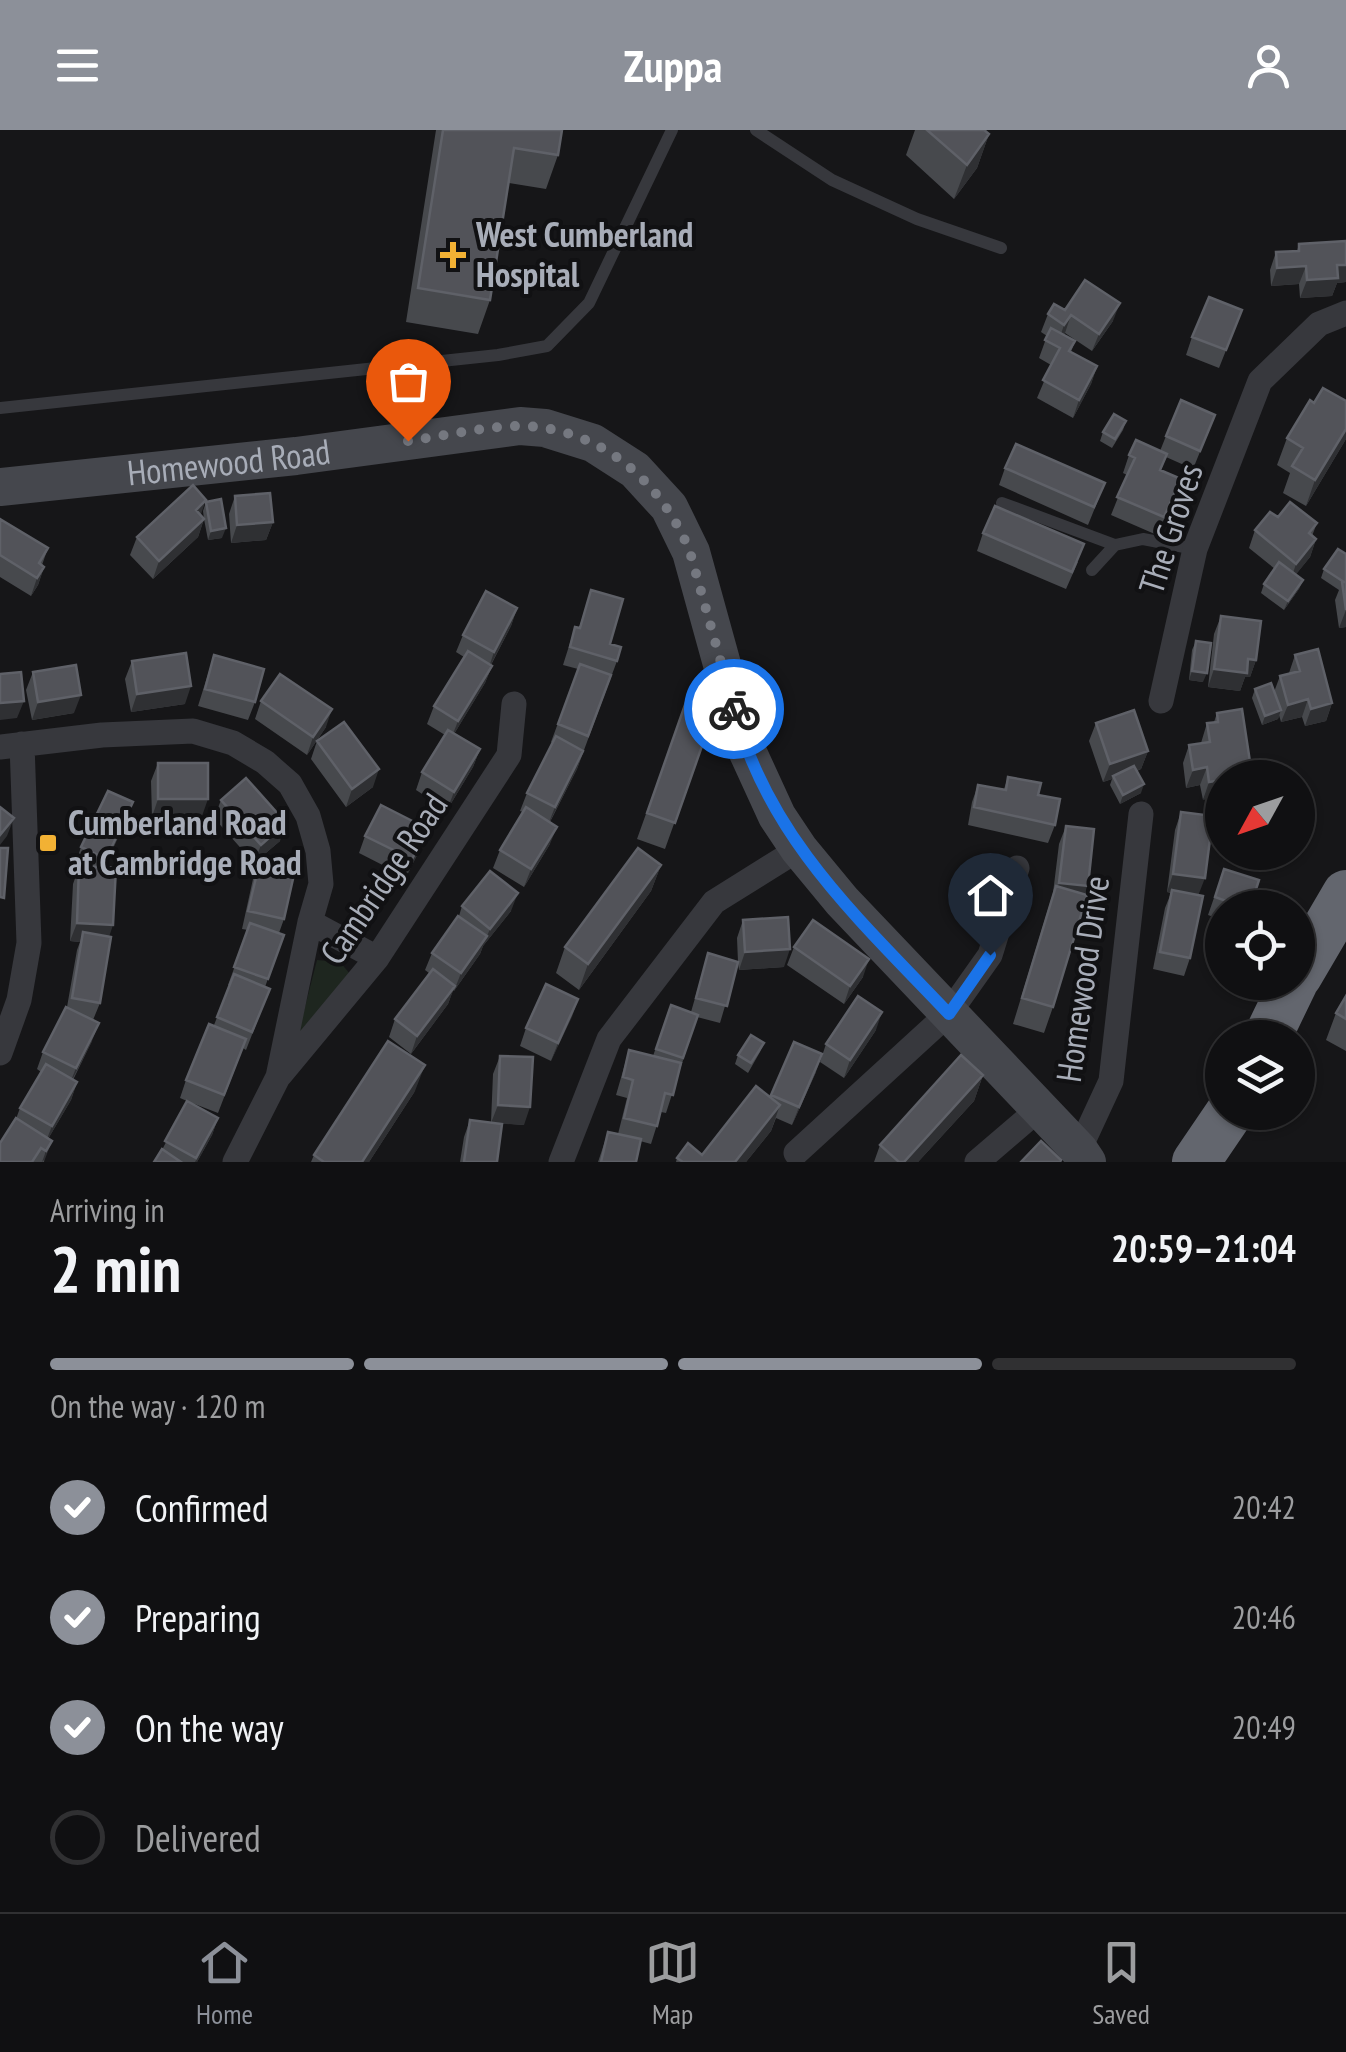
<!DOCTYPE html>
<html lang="en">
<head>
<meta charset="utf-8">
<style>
  body { margin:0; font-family:"PT Sans Narrow",sans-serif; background:#19191b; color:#f1f3f6; height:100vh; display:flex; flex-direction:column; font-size:38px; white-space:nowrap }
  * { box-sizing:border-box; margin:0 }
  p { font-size:32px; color:#9c9d9f }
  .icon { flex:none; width:55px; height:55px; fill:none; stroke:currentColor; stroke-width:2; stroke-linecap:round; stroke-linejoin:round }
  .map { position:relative; height:1032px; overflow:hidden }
  .details { display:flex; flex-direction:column; background:#101012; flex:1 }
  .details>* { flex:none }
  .needle { width:65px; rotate:230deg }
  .tools { position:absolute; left:1205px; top:630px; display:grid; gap:20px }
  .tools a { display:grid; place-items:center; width:110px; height:110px; border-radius:50%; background:#101012; box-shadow:0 2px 8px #0004,0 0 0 2px #303032; font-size:50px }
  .pin { position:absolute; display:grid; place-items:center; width:85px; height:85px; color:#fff; margin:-102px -42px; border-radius:50% 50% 50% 0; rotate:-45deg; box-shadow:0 0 10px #0007 }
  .pin .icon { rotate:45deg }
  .courier { position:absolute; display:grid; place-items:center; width:100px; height:100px; margin:-50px; border:8px solid #1a73e8; border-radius:50%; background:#fff; color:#222; box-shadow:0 2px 12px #0007 }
  .summary em { font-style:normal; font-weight:700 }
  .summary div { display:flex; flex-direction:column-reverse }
  .summary { display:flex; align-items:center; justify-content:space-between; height:170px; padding:0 50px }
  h1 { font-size:65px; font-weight:700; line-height:75px }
  .bar { display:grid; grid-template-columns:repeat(4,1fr); gap:15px 10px; align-content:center; height:120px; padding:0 50px }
  .bar i { height:12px; border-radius:8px; background:#303032 }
  .bar .current { background:#8c9099 }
  .bar p { grid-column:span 4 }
  ol { padding:0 50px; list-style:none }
  li { display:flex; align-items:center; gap:30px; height:110px }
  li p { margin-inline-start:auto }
  li .icon { padding:10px; border-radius:50%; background:#8c9099; color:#fff; stroke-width:4 }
  li:last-child { color:#9c9d9f }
  li i { width:55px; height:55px; border:5px solid #303032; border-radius:50% }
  header { display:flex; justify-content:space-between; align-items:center; height:130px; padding:0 50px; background:#8c9099; color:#fff; font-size:45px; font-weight:700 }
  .menu { display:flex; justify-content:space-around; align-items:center; height:140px; border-top:2px solid #303032; background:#101012; font-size:28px; color:#9c9d9f }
  .menu a { display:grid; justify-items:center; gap:5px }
  .menu .current { color:#8c9099 }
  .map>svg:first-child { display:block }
</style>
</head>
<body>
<header><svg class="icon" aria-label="menu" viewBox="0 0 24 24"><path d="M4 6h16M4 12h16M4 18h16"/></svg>Zuppa<svg class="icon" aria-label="person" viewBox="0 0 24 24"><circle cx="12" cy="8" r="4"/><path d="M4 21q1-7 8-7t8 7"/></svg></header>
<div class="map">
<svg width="1346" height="1032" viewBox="0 0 1346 1032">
  <rect width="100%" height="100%" fill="#161618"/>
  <path fill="#1e261f" d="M317 830 340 832 350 844 297 908Z"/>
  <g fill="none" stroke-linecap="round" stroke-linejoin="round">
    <path stroke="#37383d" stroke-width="12" d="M756 0 832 50 917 89 1001 118
      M0 278 498 225 547 216 589 173 672 0
      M1002 373 1115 415
      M1092 440 1115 415 1143 409 1195 419"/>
    <path stroke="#37383d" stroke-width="25" d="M1161 571 1195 419 1260 251 1319 194 1346 183
      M0 617 102 605 193 601 233 613 265 632 290 654 308 686 318 721 321 754 310 792 278 947 235 1032
      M310 792 377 828
      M0 923 19 870 29 813 22 614
      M280 945 377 828 509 625 514 574
      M1079 1020 1111 951 1141 684
      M796 1023 949 883 990 825 1017 738
      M561 1032 609 909 714 772 799 719
      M977 1032 1040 978"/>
    <path stroke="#45474d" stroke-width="38" id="s1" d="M0 357 296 326 520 296 545 298 593 313 635 340 669 377 691 422 744 614 777 686 799 719 842 771 1079 1020 1087 1032"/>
    <path stroke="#63666e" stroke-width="48" d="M1298 846 1346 764
      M1267 908 1294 852
      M1196 1032 1230 982"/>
  </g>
  <path fill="#47494d" d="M436 0H562L558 25 546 59 509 53 490 170 478 204 406 192Z
    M915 0H986L989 4 977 38 954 69 906 25Z
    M1346 111V152L1337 153 1332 166 1300 168 1299 154 1271 156 1270 140 1276 122 1297 121 1299 114Z
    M1065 180 1113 191 1092 221 1065 203 1063 205 1075 211 1071 222 1097 236 1091 254 1073 288 1037 268 1051 235 1039 228 1047 206 1041 202 1048 184Z
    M1242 180 1219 238 1186 225 1192 207Z
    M1346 271V309L1306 376 1283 363 1290 343 1277 335 1287 308 1314 273Z
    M1215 285 1193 339 1166 327 1161 340 1174 367 1157 405 1111 385 1127 345 1123 343 1129 325 1160 321 1166 306Z
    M1126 291 1123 300 1112 318 1100 311 1103 302Z
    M1005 338 1105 353 1088 395 999 355Z
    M235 366 273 392 266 410 231 413 229 384Z
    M206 372 222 408 208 410 204 389 198 407 153 449 130 425 137 407 201 385 204 389 203 381Z
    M0 389 48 418 42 435 44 437 38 455 31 466 0 447Z
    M1317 393 1312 406 1316 409 1310 427 1296 444 1303 450 1299 459 1284 480 1261 463 1264 454 1275 439 1249 418 1255 400Z
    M983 403 1078 432 1066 459 977 421Z
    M1346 424V497L1339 498 1335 470 1339 460 1321 448 1324 439Z
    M591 460 617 531 577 639 550 692V714L524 757 493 738 500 720 523 682 520 681 527 663 553 613 551 612 578 539 563 535 575 497 579 498Z
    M517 478 511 496 491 535 492 536 485 553 454 604 480 619 473 637 447 680 416 660 422 642 445 605 427 594 434 576 464 527 456 522 463 505Z
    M1221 486 1256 530 1250 547H1245L1240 561 1208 557 1214 504Z
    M1196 511 1203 552 1189 550 1192 520Z
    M214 525 255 572 248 590 198 576Z
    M1295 525 1332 573 1326 591 1305 596 1302 587 1281 592 1279 585 1278 589 1262 595 1252 568 1255 559 1274 562 1280 546 1289 543Z
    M132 531 185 574 131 582 125 549Z
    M33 542 74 583 32 590 26 560Z
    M687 569 715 579 665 719 637 709Z
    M261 571 326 597 307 625 255 589Z
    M1242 579 1203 670 1200 655 1186 658 1183 633 1189 615 1201 613 1207 593 1214 592 1217 583Z
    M1096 593 1148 621 1141 639 1137 641 1141 663 1120 674 1110 655 1112 649 1103 652 1089 611Z
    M317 611 373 657 346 677 311 629Z
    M158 633 202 686 152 687 151 651Z
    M1008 647 1038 665 1055 695 1048 713 968 695 972 672 978 655 1004 659Z
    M221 670 280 711 254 733 214 688Z
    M133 672 126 690 104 738 109 807 100 873 93 890 92 911 73 950 77 952 71 970 48 1009 44 1032H0L20 978 41 942 37 939 43 922 67 877 77 820 80 812 70 811 73 754 79 737 75 735 81 717Z
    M1181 682 1199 765 1190 828 1184 846 1153 839 1165 778 1171 763 1167 762 1175 700Z
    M1066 696 1088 756 1053 877 1044 903 1013 894 1053 763 1059 714Z
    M365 706 421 717 406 747 359 723Z
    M260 731 284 789 279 803 284 805 265 857 270 859 246 920 243 918 218 983 192 973 218 988 212 1005 197 1032H154L162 1020 187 971 180 968 186 950 214 895 230 855H228L248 800 242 799 253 749Z
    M661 735 651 761 579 860 556 843 565 817Z
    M1224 739 1250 778H1222V790L1208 785Z
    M462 776 511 781 483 816 480 824 454 861 453 860 448 874 411 924 389 907 395 889 429 843 425 840 432 823 459 786Z
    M743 790 784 837 739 840 738 832 720 893 697 887 666 983 661 982 651 1014 640 1011 636 1032H598L608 1002 618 1004 627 968 616 965 629 920 653 926 671 875 691 882 708 823 738 832 737 808Z
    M794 817 863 847 844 874 787 835Z
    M1346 866V921L1326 910 1336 883Z
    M578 869 551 931 520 916 526 898Z
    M876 900 844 948 820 932 826 914Z
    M794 912 816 942 792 995 776 988 771 1001 746 1032H676L677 1028 702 1025 770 967Z
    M764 913 760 922 748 943 735 934 738 925Z
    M500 926 524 995 496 993 497 1032H460L464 1007 470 990 491 992 493 944Z
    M983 945 974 971 918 1032H874L880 1015Z
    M415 961 369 1032H311L314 1025Z"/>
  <path fill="#2f3033" d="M989 4 977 38 954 69 967 35Z
    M1337 135H1346V152L1337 153 1332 166 1300 168 1307 150Z
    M1306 136 1299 154 1271 156 1277 138Z
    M1120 173 1113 191 1092 221 1099 204Z
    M1071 185 1065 203 1058 213 1064 195Z
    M1097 236 1091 254 1073 288 1079 270Z
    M1346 299V309L1306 376 1315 350Z
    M206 370 200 387 196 380Z
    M204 389 198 407 153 449 159 431Z
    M273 392 266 410 231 413 237 395Z
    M226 398 222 408 208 410 211 401Z
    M1316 409 1310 427 1290 452 1296 434Z
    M44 437 38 455 31 466 37 448Z
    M1303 450 1299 459 1284 480 1288 471Z
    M517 478 511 496 488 540 494 522Z
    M1346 480V497L1339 498Z
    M1248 529 1256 530 1250 547H1245L1240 561 1208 557 1214 539Z
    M492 536 485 553 451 609 458 591Z
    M1192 541 1207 543 1203 552 1189 550Z
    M191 556 185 574 131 582 137 564Z
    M81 565 74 583 32 590 38 572Z
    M1308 569 1302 587 1281 592 1288 575Z
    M24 571 17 588 0 590V573Z
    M1332 573 1326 591 1305 596 1311 579Z
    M332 579 326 597 307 625 313 607Z
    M1281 580 1278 589 1262 595 1265 586Z
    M480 619 473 637 447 680 454 662Z
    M583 621 577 639 548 695 555 677Z
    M1148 621 1141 639 1114 648 1113 646 1112 649 1103 652 1110 634Z
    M1207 637 1200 655 1186 658 1193 640Z
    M379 639 373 657 346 677 352 659Z
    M1222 650V667L1203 670 1209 652Z
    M1144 654 1141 663 1120 674 1123 665Z
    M158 669H208L202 686 152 687Z
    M133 672 126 690 100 747 106 729Z
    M14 688 7 706 0 715V705Z
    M286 693 280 711 254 733 261 715Z
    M557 697 550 714 524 757 531 739Z
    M428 699 421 717 406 747 412 729Z
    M661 735 651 761 579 860 588 834Z
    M1173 744 1205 748 1198 766 1167 762Z
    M1059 753 1088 756 1081 774 1053 771Z
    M518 763 511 781 483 816 480 824 454 861 461 843 487 806 490 799Z
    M77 793 113 795 107 813 83 802 80 812 70 811Z
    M790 819 784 837 739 840 745 822Z
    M869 829 863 847 844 874 850 856Z
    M455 856 448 874 411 924 417 906Z
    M578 869 572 887 551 931 558 913Z
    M882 882 876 900 844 948 850 930Z
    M99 893 92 911 69 956 76 938Z
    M822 924 816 942 792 995 799 977Z
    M425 935 415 961 369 1032H362Z
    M983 945 974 971 918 1032H904Z
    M77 952 71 970 45 1014 52 996Z
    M498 975 530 977 524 995 491 993Z
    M780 975 771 1001 746 1032H735Z
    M218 988 212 1005 197 1032H195Z
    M52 1011 45 1029 42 1032 46 1021Z"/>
  <path fill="#525359" stroke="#5f6168" stroke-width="2.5" d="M443 0H562L558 25 514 18 490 170 418 158Z
    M927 0H984L989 4 967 35Z
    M1346 111V135H1337L1338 148 1307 150 1306 136 1277 138 1276 122 1299 121V114Z
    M1085 150 1120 173 1099 204 1071 185 1064 195 1048 184 1054 174 1065 180Z
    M1209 167 1242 180 1226 220 1192 207Z
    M1051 198 1075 211 1069 221 1097 236 1079 270 1043 250 1060 218 1045 210Z
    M1323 258 1346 271V299L1315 350 1292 336 1303 318 1287 308 1310 270 1314 273Z
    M1181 270 1215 285 1200 321 1166 306Z
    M1114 284 1126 291 1115 309 1103 302Z
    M1136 310 1167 324 1160 340 1181 349 1164 387 1117 367 1135 328 1129 325Z
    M1016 314 1105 353 1094 377 1005 338Z
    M193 355 206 370 196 380 204 389 159 431 137 407Z
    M270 363 273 392 237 395 235 366Z
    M221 369 226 398 211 401 206 372Z
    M1290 372 1317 393 1309 403 1316 409 1296 434 1255 400 1270 382 1278 387Z
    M995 376 1084 414 1072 442 983 403Z
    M0 389 48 418 39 433 44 437 37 448 0 425Z
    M1338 419 1346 424V452H1344L1324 439Z
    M1279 432 1303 450 1288 471 1264 454Z
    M1342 452H1346V480Z
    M591 460 623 469 610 514 621 517 617 531 570 517 575 497 580 498Z
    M486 461 517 478 494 522 463 505Z
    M1221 486 1261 491 1256 530 1248 529 1247 543 1214 539Z
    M1196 511 1211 513 1207 543 1192 541Z
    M1318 519 1332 573 1311 579 1308 569 1288 575 1280 546 1300 541 1295 525Z
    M468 521 492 536 458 591 434 576Z
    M186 523 191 556 137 564 132 531Z
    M214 525 264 539 255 572 205 559Z
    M580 534 611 545 588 606 558 594Z
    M76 535 81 565 38 572 33 542Z
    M21 542 24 571 0 573V544Z
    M280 544 332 579 313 607 261 571Z
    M1271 553 1281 580 1265 586 1255 559Z
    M687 569 715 579 675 693 647 683Z
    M1242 579 1252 645 1222 648V650L1209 652 1207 637 1193 640 1189 615 1210 612 1207 593 1218 592 1217 583Z
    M1134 580 1148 621 1110 634 1096 593Z
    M344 592 379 639 352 659 317 611Z
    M448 600 480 619 454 662 422 642Z
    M556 606 583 621 555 677 527 663Z
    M158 633H208V669H158Z
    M1134 636 1144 654 1123 665 1113 646Z
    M1008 647 1041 653 1038 665 1060 669 1055 695 974 677 978 655 1006 660Z
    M246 648 286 693 261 715 221 670Z
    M108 661 133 672 106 729 81 717Z
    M381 675 428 699 412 729 365 706Z
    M0 677 14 688 0 705Z
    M526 677 557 697 531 739 500 720Z
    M1181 682 1213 686 1205 748 1173 744Z
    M1066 696 1094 699 1088 756 1059 753Z
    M0 718H8L4 768 0 767Z
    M638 718 661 735 588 834 565 817Z
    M260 731 295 740 284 789 248 781Z
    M79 736 116 738 113 795 77 793Z
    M1224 739 1259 750 1250 778H1245L1215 767Z
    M490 741 518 763 490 799 462 776Z
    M1056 756 1087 765 1053 877 1022 868Z
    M1172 760 1203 766 1190 828 1160 822Z
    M458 786 487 806 461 843 432 823Z
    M788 787 790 819 745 822 743 790Z
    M813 790 869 829 850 856 794 817Z
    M250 793 284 805 268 849 234 837Z
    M83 802 111 807 100 873 72 868Z
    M708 823 738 832 727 876 696 868Z
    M433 839 455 856 417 906 395 889Z
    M234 844 270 859 252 902 217 887Z
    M546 854 578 869 558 913 526 898Z
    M858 866 882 882 850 930 826 914Z
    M1346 866V889L1336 883Z
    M671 875 698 885 683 928 656 919Z
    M66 877 99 893 76 938 43 922Z
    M209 894 246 909 224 965 186 950Z
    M751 905 764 913 751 933 738 925Z
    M388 911 425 935 362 1032H324L314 1025Z
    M794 912 822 924 799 977 771 965Z
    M629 920 681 933 673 965 665 963 657 996 624 988 633 950 623 947Z
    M961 925 983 945 904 1032H899L880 1015Z
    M500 926 533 927 530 977 498 975Z
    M46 934 77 952 52 996 20 978Z
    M756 956 780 975 735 1032H683L677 1028 688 1013 702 1025Z
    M187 971 218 988 196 1028 165 1011Z
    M16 988 52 1011 46 1021 41 1018 32 1032H0V1013Z
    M470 990 502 994 497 1032H464Z
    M608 1002 641 1009 636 1032H601Z
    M1041 1011 1061 1030 1060 1032H1021Z
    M162 1019 181 1032H154Z"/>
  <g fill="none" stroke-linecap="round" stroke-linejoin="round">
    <path stroke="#757880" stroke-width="10" stroke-dasharray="0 18" d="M408 311C445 306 485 296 522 296 601 298 662 352 690 422L734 579"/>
    <path stroke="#1a73e8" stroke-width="12" d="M734 579C769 709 859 789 949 884L990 825"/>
  </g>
  <g fill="#f2b134" stroke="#111113" stroke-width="4">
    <path d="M448 110h10v10h10v10h-10v10h-10v-10h-10v-10h10z"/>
    <rect x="38" y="703" width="20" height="20" rx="5"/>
  </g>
  <g text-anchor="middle" stroke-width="8" stroke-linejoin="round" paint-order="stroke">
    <g font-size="35" font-weight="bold" fill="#a8adb8" stroke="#111113" text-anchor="start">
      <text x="476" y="117">West Cumberland<tspan x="476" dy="40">Hospital</tspan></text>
      <text x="68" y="705">Cumberland Road<tspan x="68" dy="40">at Cambridge Road</tspan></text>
    </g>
    <g font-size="35" fill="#a8adb8" stroke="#111113">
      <text dy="12" stroke="none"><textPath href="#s1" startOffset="230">Homewood Road</textPath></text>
      <text transform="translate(1171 399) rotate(-72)" y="12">The Groves</text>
      <text transform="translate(384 749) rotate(-56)" y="12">Cambridge Road</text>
      <text transform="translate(1083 849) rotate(-82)" y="12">Homewood Drive</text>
    </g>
  </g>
</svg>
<div class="tools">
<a><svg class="needle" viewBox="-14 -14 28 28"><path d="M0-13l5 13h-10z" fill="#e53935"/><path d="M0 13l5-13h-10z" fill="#9c9d9f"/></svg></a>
<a><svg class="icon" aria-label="locate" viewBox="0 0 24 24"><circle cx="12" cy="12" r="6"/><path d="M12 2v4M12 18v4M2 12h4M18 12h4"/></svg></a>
<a><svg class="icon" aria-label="layers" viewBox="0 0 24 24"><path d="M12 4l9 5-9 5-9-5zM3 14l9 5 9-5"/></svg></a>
</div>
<div class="pin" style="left:408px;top:311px;background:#ea580c"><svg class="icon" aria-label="bag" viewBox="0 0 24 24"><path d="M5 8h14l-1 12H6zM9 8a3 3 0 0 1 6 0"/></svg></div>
<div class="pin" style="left:990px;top:825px;background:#1f2937"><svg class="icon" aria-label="home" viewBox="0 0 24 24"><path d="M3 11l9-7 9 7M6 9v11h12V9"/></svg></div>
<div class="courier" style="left:734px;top:579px"><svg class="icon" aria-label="bike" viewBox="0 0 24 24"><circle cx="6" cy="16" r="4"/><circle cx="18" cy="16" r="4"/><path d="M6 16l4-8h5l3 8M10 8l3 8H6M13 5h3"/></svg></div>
</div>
<section class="details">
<div class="summary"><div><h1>2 min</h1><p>Arriving in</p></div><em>20:59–21:04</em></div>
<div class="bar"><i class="current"></i><i class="current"></i><i class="current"></i><i></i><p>On the way · 120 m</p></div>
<ol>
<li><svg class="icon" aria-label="check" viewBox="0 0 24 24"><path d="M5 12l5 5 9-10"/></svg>Confirmed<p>20:42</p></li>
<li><svg class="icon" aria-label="check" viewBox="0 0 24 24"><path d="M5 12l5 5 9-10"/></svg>Preparing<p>20:46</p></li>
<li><svg class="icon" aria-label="check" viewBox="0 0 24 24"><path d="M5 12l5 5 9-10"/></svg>On the way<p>20:49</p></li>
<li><i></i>Delivered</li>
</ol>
</section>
<nav class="menu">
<a class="current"><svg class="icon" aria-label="home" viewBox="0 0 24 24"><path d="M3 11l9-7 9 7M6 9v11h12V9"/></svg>Home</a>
<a><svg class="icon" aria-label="map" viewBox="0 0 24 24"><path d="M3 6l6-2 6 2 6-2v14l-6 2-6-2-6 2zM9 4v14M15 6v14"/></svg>Map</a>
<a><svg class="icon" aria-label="saved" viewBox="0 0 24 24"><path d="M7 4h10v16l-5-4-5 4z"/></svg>Saved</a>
</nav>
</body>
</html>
